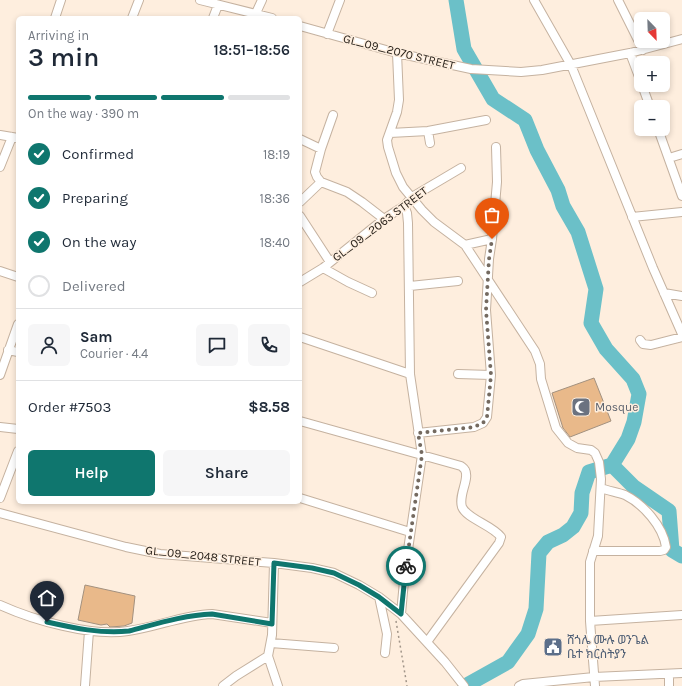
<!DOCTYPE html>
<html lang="en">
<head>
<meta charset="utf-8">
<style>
  body { margin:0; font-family:Karla,"Noto Sans Ethiopic",sans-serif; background:#f6f6f7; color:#1f2937; height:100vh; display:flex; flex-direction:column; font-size:15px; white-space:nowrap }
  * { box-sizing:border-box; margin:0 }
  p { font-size:13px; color:#747a83 }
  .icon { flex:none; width:22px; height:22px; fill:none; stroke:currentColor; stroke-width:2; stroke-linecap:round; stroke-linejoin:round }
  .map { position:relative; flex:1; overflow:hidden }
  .panel { position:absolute; left:16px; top:16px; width:286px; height:488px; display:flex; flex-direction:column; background:#fff; border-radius:6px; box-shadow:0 2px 6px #0003 }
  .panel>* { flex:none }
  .needle { width:26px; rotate:157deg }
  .tools { position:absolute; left:634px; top:12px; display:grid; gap:8px }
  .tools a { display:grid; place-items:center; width:36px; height:36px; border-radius:6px; background:#fff; box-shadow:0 2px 6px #0003; font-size:20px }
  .pin { position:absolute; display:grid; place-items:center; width:34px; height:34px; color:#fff; margin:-41px -17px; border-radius:50% 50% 50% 0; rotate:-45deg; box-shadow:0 0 4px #0007 }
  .pin .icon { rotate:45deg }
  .courier { position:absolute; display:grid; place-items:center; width:40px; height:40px; margin:-20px; border:3px solid #0f766e; border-radius:50%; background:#fff; color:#222; box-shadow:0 1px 5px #0007 }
  .summary em { font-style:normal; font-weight:600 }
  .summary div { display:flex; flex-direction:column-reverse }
  .summary { display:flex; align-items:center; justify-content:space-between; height:68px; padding:0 12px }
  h1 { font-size:26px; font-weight:600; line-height:30px }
  .bar { display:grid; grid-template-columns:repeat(4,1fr); gap:6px 4px; align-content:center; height:48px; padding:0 12px }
  .bar i { height:5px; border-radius:3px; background:#e0e1e3 }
  .bar .selected { background:#0f766e }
  .bar p { grid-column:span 4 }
  .line { display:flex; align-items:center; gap:10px; padding:0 12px; border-top:1px solid #e0e1e3 }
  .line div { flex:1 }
  .round { display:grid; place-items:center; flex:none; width:42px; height:42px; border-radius:6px; background:#f6f6f7 }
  ol { padding:0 12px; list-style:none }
  li { display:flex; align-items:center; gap:12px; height:44px }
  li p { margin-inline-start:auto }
  li .icon { padding:4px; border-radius:50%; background:#0f766e; color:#fff; stroke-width:4 }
  li:last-child { color:#747a83 }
  li i { width:22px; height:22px; border:2px solid #e0e1e3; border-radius:50% }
  .action { display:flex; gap:8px; margin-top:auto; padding:8px 12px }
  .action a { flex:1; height:46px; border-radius:6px; background:#0f766e; color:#fff; font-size:16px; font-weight:600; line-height:46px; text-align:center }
  .action a+a { background:#f6f6f7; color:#1f2937 }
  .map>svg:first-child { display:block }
</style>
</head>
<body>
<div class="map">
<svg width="682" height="686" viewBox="0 0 682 686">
  <rect width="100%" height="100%" fill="#feeede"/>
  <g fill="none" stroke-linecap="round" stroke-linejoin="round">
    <path stroke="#6bc0c8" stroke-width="15" d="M456 0 464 49 493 99 525 120 537 150 558 190 563 206 578 232 596 289 591 323 606 349 633 379 639 394 634 422 628 439 612 465 589 472 582 493 581 513 573 527 563 535 548 542 539 553 536 609 528 634 508 662 465 686
      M612 465 634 487 669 511 672 550 682 556"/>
  </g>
  <path fill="#e9b98a" stroke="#a3917f" d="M594 378 611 421 570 437 563 428 552 393Z
    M85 585 135 596 132 623 124 626 110 627 107 624 101 625 78 620Z"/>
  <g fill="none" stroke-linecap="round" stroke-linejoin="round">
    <defs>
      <path id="street" d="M200 0 272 18
        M534 0 571 65 653 268 682 334
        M618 0 643 50
        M256 13 262 0
        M55 18 61 0
        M132 18 139 0
        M213 18 218 5
        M300 26 397 53 471 69 521 72 542 70 630 53 682 39
        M327 34 340 0
        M397 53 399 100 397 112 387 140 388 147 396 173 403 187 422 210 434 222 465 245 535 351 540 364 541 379 556 428 568 443 577 448 591 450 595 453 599 462 601 479 598 536 590 562V621
        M630 53 641 82
        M642 85 650 107
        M333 115 321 149 315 172 317 177 321 182 347 192 362 202 384 219
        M658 129 682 196
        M428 131 430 143
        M390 133 428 131 486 120
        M0 135 18 138
        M300 139 321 149
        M669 158 682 154
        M0 167 12 137
        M300 202 321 182
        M300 216 330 262
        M632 217 682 212
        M465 245 492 239
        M323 268 348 282 372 293
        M0 271 18 277
        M300 282 323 268 384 219 404 206 412 197 461 168
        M410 286 458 281
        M664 293 682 296
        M300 337 410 374
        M640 340 643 344 651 345 682 337
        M8 350 18 352
        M458 374 491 375
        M0 375 18 324
        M300 421 461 466C462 467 464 468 465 470 470 479 458 495 462 507 467 519 492 525 501 537L499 543 427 642
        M0 427 18 429
        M418 433 474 427 483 423 487 417 491 375 486 310 489 259 492 239 497 182 496 147
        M0 498 18 451
        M300 498 410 532
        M0 513 126 547 160 554 274 563 312 568 334 573 359 585 379 597 401 614 445 662 464 686
        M593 551H660L664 550 666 547C663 526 643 504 625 495 617 492 608 491 601 488
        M274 563 272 635 268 656 278 686
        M379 597 387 634 385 653
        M0 605C33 620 92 637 128 631 157 627 183 615 212 614L272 623
        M401 614 405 570 422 455 410 374 408 223 407 213 404 206
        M271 643 334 648
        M669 674V686
        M85 686 89 631
        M223 686 236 676 268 656
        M519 686 523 684 594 677 682 673
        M595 686 590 621 682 615"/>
    </defs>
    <use href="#street" stroke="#c5b2a0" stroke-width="10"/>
    <path stroke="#a19589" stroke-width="1.5" stroke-dasharray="2 3" stroke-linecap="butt" d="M396 621 407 686"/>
    <use href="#street" stroke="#fff" stroke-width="8"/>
  </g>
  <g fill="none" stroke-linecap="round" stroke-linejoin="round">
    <path stroke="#746a60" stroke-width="4" stroke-dasharray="0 7.2" d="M406 566 422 455 418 433 474 427 483 423 487 417 491 375 486 310 489 259 492 239"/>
    <path stroke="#0f766e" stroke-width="5" d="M47 622C74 628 101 634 129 631 156 624 184 615 212 614L272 624 274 563 312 568 334 573 359 585 379 597 401 614 406 566"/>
  </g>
  <defs>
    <symbol id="mosque-square" viewBox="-11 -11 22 22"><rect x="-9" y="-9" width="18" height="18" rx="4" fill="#6b7280" stroke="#feeede"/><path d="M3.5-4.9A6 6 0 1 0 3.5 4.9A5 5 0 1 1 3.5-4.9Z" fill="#fff"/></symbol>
    <symbol id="civic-square" viewBox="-11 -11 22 22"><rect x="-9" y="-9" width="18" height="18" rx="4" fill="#5c6f8a" stroke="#feeede"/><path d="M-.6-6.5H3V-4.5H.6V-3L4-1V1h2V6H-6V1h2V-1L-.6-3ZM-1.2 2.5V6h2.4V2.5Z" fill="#fff"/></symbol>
  </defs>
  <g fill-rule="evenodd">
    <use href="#mosque-square" x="570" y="396" width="22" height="22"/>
    <use href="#civic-square" x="542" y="636" width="22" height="22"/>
  </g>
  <g text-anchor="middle" stroke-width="3" stroke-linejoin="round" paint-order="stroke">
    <g font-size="12" fill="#2a231c" stroke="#feeede">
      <text transform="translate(399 52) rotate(14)" y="4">GL_09_2070 STREET</text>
      <text transform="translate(380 224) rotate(-37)" y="4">GL_09_2063 STREET</text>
      <text transform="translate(203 556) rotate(6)" y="4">GL_09_2048 STREET</text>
    </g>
    <g font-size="12" fill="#5b616d" stroke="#feeede" text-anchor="start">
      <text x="595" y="411">Mosque</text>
    </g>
    <g font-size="12" fill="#4e5e75" stroke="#feeede" text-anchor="start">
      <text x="567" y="644">ሸጎሌ ሙሉ ወንጌል<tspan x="567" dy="14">ቤተ ክርስትያን</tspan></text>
    </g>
  </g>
</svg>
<div class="tools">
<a><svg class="needle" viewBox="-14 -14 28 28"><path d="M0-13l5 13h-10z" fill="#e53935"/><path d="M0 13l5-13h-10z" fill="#747a83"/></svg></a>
<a>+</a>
<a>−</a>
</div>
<div class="pin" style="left:492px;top:239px;background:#ea580c"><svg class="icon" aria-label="bag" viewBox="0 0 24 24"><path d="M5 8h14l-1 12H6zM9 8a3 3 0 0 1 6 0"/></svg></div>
<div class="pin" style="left:47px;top:622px;background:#1f2937"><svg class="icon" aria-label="home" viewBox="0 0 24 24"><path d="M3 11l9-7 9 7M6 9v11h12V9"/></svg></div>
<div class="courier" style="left:406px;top:566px"><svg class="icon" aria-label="bike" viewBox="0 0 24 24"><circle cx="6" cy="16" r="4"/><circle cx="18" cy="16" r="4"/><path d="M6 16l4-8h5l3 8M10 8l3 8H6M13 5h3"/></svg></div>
<section class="panel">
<div class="summary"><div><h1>3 min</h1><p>Arriving in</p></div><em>18:51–18:56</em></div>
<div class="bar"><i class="selected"></i><i class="selected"></i><i class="selected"></i><i></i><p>On the way · 390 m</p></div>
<ol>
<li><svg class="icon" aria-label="check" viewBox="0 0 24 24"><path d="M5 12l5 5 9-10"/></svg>Confirmed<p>18:19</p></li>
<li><svg class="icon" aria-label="check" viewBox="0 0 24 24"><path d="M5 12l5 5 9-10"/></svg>Preparing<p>18:36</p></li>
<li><svg class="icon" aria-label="check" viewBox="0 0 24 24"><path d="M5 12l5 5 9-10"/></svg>On the way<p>18:40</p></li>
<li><i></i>Delivered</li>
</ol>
<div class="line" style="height:72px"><a class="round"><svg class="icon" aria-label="person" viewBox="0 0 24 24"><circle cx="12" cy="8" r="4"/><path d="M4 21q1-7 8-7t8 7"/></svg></a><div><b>Sam</b><p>Courier · 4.4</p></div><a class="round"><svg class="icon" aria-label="chat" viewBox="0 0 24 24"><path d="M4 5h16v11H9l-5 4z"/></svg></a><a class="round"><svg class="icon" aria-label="phone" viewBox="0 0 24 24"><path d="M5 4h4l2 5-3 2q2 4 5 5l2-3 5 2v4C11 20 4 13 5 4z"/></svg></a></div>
<div class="line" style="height:52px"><div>Order #7503</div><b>$8.58</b></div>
<div class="action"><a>Help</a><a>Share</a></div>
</section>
</div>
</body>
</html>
